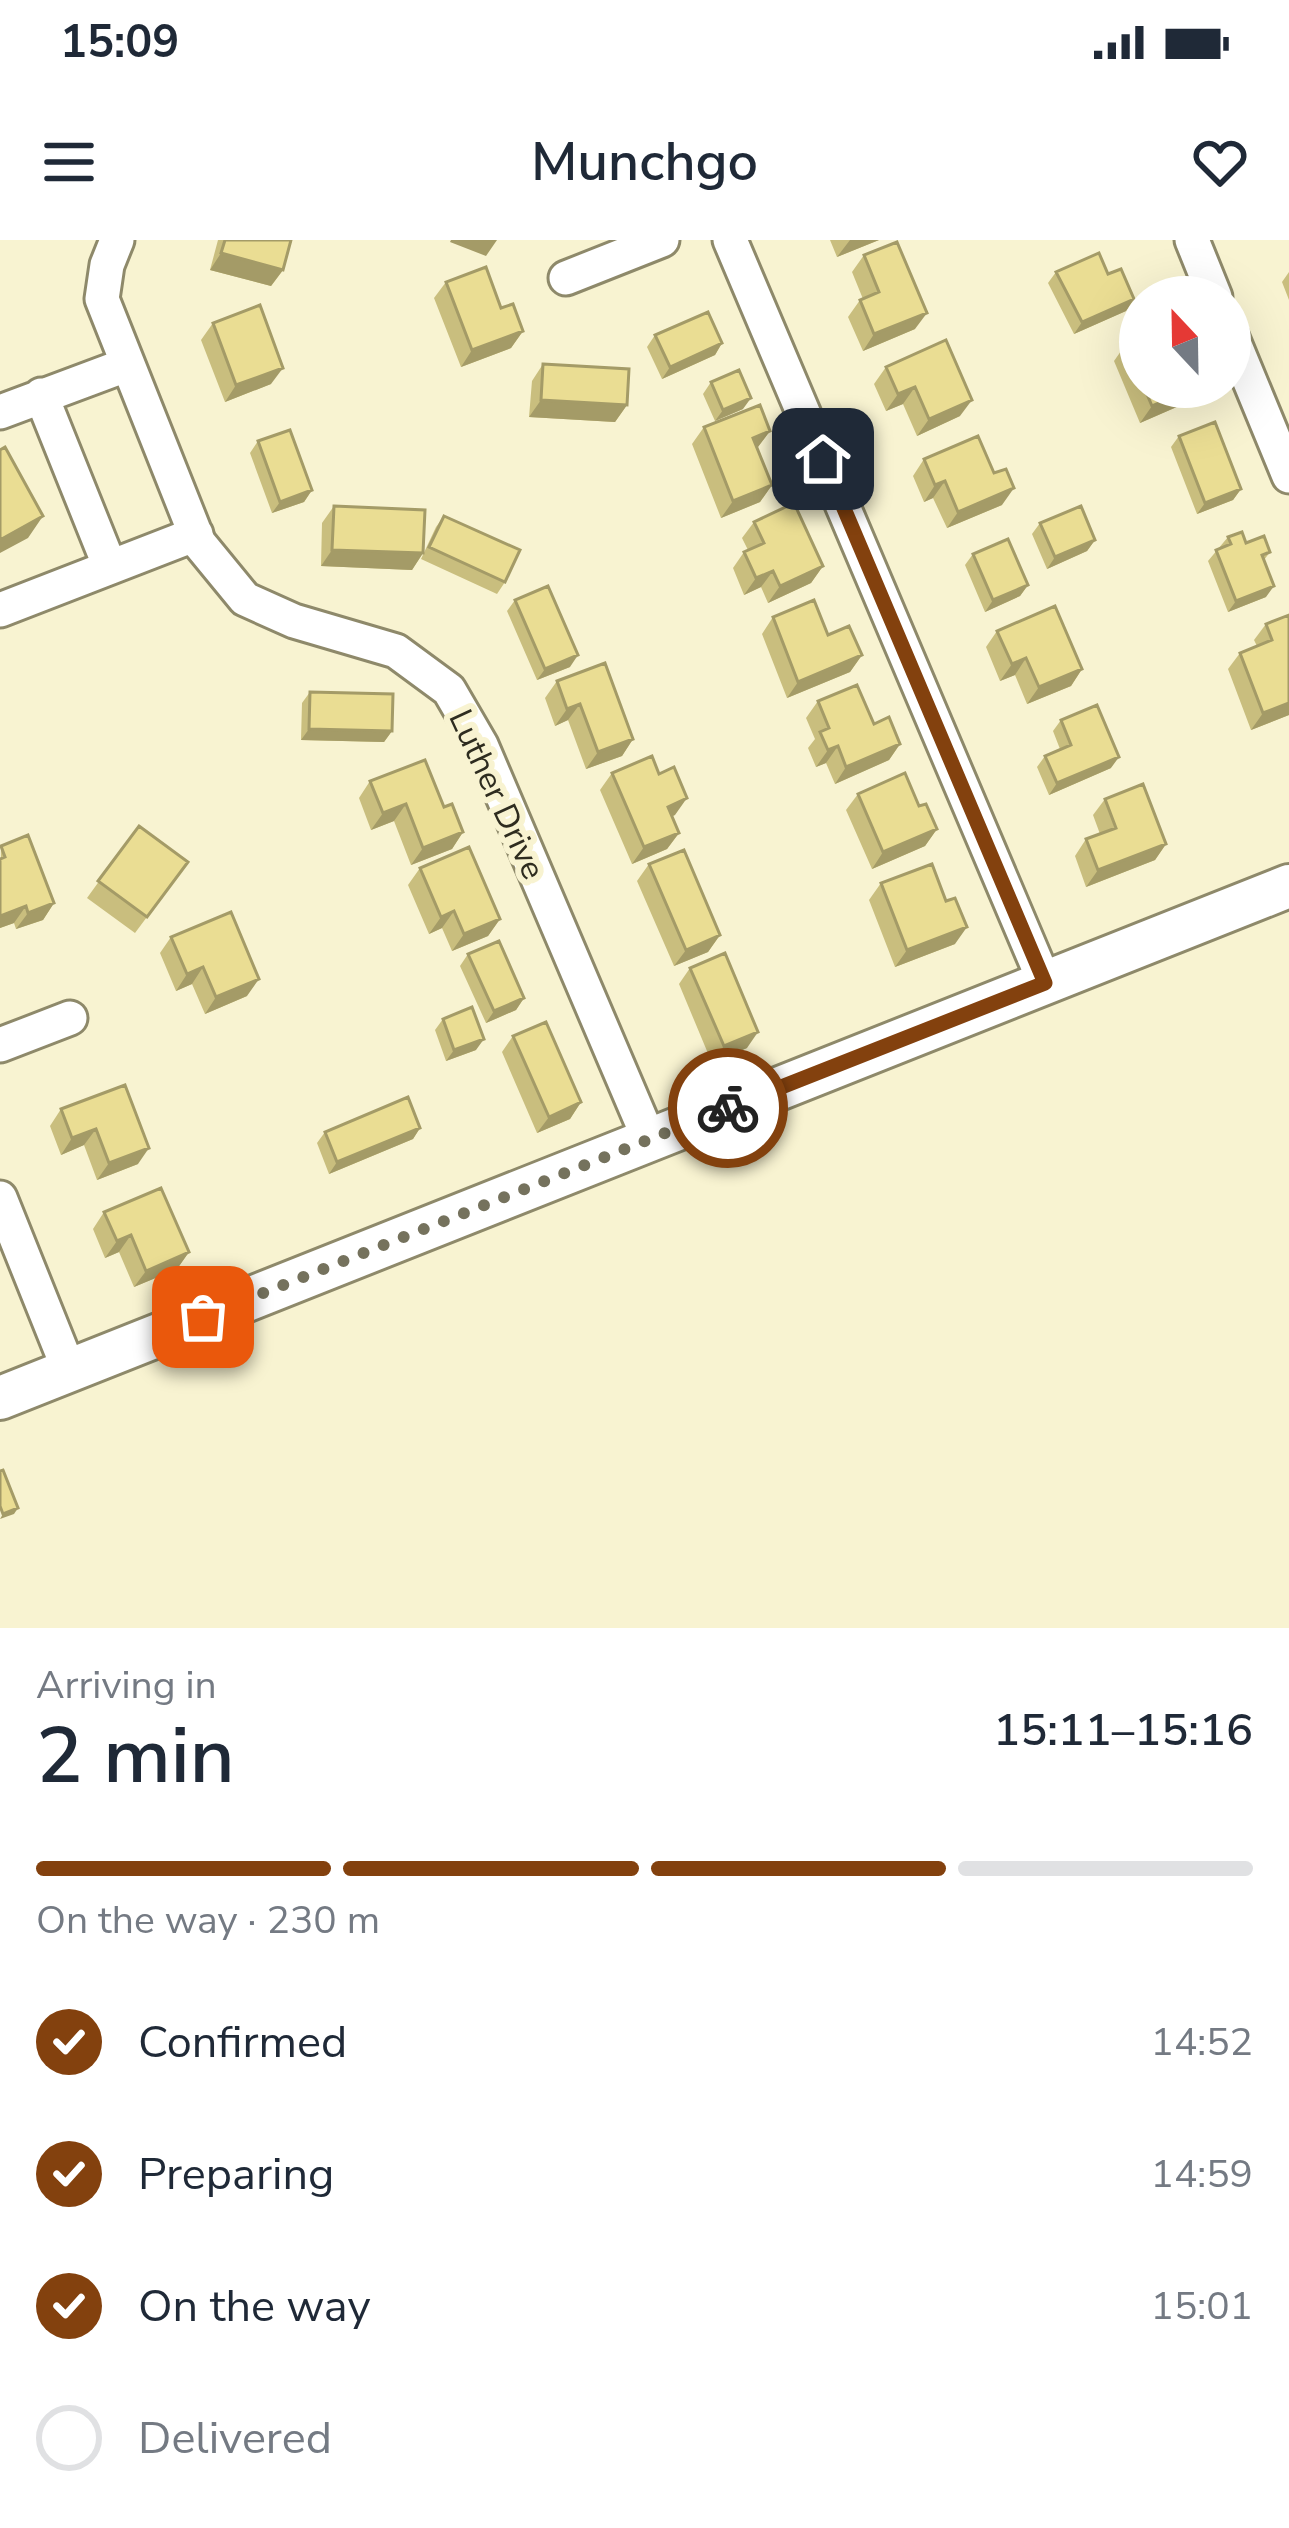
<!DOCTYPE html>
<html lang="en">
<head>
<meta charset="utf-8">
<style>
  body { margin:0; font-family:"Nunito Sans",sans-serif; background:#f6f6f7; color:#1f2937; height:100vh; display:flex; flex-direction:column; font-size:45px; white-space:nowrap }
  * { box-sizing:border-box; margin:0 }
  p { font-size:39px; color:#747a83 }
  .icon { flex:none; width:66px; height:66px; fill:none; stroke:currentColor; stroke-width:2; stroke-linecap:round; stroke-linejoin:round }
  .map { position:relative; height:1388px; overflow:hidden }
  .side { display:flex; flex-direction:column; background:#fff; flex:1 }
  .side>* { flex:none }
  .needle { width:78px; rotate:338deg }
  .fabs { position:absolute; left:1119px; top:36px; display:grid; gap:24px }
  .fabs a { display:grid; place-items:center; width:132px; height:132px; border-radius:50%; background:#fff; box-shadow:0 12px 48px #0002; font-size:60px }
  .pin { position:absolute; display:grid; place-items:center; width:102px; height:102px; color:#fff; margin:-51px; border-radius:24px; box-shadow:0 6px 18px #0006 }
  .courier { position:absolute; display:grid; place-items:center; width:120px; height:120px; margin:-60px; border:9px solid #83410e; border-radius:50%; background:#fff; color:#222; box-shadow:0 3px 15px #0007 }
  .headline em { font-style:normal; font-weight:600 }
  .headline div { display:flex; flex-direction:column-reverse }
  .headline { display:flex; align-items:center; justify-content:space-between; height:204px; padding:0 36px }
  h1 { font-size:78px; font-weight:600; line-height:90px }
  .bar { display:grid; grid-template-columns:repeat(4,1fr); gap:18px 12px; align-content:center; height:144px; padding:0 36px }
  .bar i { height:15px; border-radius:9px; background:#e0e1e3 }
  .bar .selected { background:#83410e }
  .bar p { grid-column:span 4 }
  ol { padding:0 36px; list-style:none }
  li { display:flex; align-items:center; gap:36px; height:132px }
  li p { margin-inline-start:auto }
  li .icon { padding:12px; border-radius:50%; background:#83410e; color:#fff; stroke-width:4 }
  li:last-child { color:#747a83 }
  li i { width:66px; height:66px; border:6px solid #e0e1e3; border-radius:50% }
  .status { display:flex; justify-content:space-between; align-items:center; height:84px; padding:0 60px; background:#fff; direction:ltr }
  .status svg { height:33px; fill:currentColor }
  header { display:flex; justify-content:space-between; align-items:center; height:156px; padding:0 36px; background:#fff; font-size:54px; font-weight:600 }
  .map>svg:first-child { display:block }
</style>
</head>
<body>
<div class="status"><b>15:09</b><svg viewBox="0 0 49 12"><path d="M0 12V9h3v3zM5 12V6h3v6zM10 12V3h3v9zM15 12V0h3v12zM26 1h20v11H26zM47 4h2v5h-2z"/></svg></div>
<header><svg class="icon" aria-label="menu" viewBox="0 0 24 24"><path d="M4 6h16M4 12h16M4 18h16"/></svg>Munchgo<svg class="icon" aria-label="heart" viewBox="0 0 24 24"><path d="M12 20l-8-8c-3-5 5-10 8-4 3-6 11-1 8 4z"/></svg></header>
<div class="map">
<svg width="1289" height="1388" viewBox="0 0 1289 1388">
  <rect width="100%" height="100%" fill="#f8f3d1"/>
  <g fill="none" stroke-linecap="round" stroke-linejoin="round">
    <defs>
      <path id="minor" d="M117 0 107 25 102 59 199 303 245 359 294 381 396 411 449 450 481 505 649 899
        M730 0 1045 743
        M1192 0 1215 57
        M566 38 662 0
        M1230 93 1289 236
        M41 155 110 327
        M0 172 126 125
        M0 370 196 294
        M0 805 70 778
        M0 958 69 1130"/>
      <path id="major" d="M0 1158 1289 646"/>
    </defs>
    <use href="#minor" stroke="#8e896a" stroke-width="39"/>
    <use href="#major" stroke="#8e896a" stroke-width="48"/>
    <use href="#minor" stroke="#fff" stroke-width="33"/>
    <use href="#major" stroke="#fff" stroke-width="42"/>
  </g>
  <path fill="#c9be7e" d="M218 0H291L283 30 271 46 210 30Z
    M830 0H879L837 17Z
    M864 15 915 89 863 111 848 77 860 60 863 59 852 32Z
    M1056 32 1108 34 1134 59 1126 71 1074 94 1048 43Z
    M1289 32V60L1282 42Z
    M446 42 501 68 523 91 511 108 461 127 434 58Z
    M213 83 271 144 225 162 201 100Z
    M655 95 722 103 715 115 662 139 647 107Z
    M1140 98V147H1204L1195 159 1140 183 1114 121 1126 104Z
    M543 124 627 165 615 182 529 177 532 141Z
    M886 127 960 176 917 196 903 164 886 171 874 144Z
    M711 142 743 169 715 181 703 154Z
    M704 187 770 191 757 208 772 245 760 262 721 278 692 204Z
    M1179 196 1241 249 1233 260 1197 274 1171 207Z
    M258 201 312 250 304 262 272 273 250 213Z
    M924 219 1002 265 947 288 933 258 924 262 913 236Z
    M334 266 423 313 412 330 321 326 322 283Z
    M444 276 505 342 497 354 421 319 436 287Z
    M754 282 823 326 811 343 768 363 761 347 744 355 733 328 744 312 748 310 742 298Z
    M1040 283 1095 300 1087 311 1047 329 1032 294Z
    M1228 297 1270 312 1264 320 1266 357 1228 372 1208 321Z
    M973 314 1028 345 1020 356 985 372 965 325Z
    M515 360 570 427 537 440 507 371Z
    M1289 375V475L1251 490 1228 429 1240 413 1257 406 1254 400 1266 384Z
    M773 377 828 395 862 415 850 432 787 458 762 394Z
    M997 391 1082 429 1071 446 1027 464 1015 435 1000 441 986 407Z
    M557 441 633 499 622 516 586 529 568 480 555 486 545 458Z
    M310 452 392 491 384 502 301 500 302 463Z
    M818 461 874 484 900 504 889 520 835 544 826 523 816 527 808 508 815 499 806 478Z
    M1061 480 1111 528 1049 555 1037 527 1045 516 1060 509 1053 491Z
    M612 533 675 575 672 576 679 593 667 609 632 624 600 550Z
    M370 541 444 567 463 592 452 609 411 625 394 581 371 590 359 558Z
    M858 554 919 566 937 589 925 606 872 629 846 570Z
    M1105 559 1166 604 1155 620 1086 647 1075 616 1086 599 1100 594 1093 575Z
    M139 586 188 622 135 693 87 658Z
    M1 606 54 663 43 680 16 689 14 683 0 688Z
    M649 624 720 695 708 712 674 726 637 641Z
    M420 628 500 679 488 696 452 711 442 688 429 694 408 645Z
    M881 643 955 704 895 727 869 660Z
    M171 697 247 756 205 774 192 744 176 751 160 713Z
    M468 714 524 758 516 770 486 783 460 726Z
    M690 728 747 808 712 823 679 744Z
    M443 779 476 810 446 821 435 790Z
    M513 796 581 862 570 879 537 893 502 812Z
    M125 845 138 924 97 940 84 905 61 915 50 886 61 869Z
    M420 888 413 899 329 934 317 903 325 892Z
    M104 972 189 1012 177 1029 134 1047 119 1012 105 1018 93 989Z"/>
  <path fill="#a49b67" d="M451 0H497L486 16 450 2Z
    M850 0H879L837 17Z
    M221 13 283 30 271 46 210 30Z
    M1134 59 1126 71 1074 94 1082 82Z
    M927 73 915 89 863 111 874 94Z
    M523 91 511 108 461 127 472 110Z
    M722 103 715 115 662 139 670 127Z
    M283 128 271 144 225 162 236 145Z
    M915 147 903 164 886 171 898 154Z
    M1197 147H1204L1195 159 1140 183 1152 166Z
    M751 158 743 169 715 181 723 170Z
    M541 160 627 165 615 182 529 177Z
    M972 160 960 176 917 196 929 179Z
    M770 191 758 207 741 214 753 198Z
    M945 241 933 258 924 262 935 245Z
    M772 245 760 262 721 278 733 261Z
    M1014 248 1002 265 947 288 958 272Z
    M1241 249 1233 260 1197 274 1205 263Z
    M312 250 304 262 272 273 280 262Z
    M43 276 28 298 0 313V300Z
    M1095 300 1087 311 1047 329 1055 317Z
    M332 310 423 313 412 330 321 326Z
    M823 326 811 343 768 363 780 346Z
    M773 331 761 347 744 355 756 338Z
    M1028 345 1020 356 985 372 993 360Z
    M1274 346 1266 357 1228 372 1236 361Z
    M578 415 570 427 537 440 545 429Z
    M862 415 850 432 787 458 798 442Z
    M1026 418 1015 435 1000 441 1012 424Z
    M1082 429 1071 446 1027 464 1039 447Z
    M1289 463V475L1251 490 1263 473Z
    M580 464 568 480 555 486 567 469Z
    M309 489 392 491 384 502 301 500Z
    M633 499 622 516 586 529 598 512Z
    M900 504 889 520 835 544 846 527Z
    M838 506 826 523 816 527 828 510Z
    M1119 517 1111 528 1049 555 1057 543Z
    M687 558 675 575 656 583 668 567Z
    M406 564 394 581 371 590 383 573Z
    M937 589 925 606 872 629 883 612Z
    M463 592 452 609 411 625 423 608Z
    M679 593 667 609 632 624 644 607Z
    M1166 604 1155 620 1086 647 1098 630Z
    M54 663 43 680 16 689 28 673Z
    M26 666 14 683 0 688V676Z
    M454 671 442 688 429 694 441 677Z
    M500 679 488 696 452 711 464 694Z
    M967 687 955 704 895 727 907 710Z
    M720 695 708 712 674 726 686 710Z
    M203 727 192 744 176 751 187 734Z
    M259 739 247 756 205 774 216 757Z
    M524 758 516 770 486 783 494 771Z
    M758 792 747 808 712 823 724 806Z
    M484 799 476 810 446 821 454 810Z
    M581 862 570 879 537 893 549 877Z
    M420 888 413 899 329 934 337 922Z
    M96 889 84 905 61 915 72 898Z
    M149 908 138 924 97 940 109 923Z
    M131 995 119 1012 105 1018 117 1001Z
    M189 1012 177 1029 134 1047 146 1031Z
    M18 1268 14 1274 0 1279 3 1274Z"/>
  <path fill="#eadd93" stroke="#a49b67" stroke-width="3" d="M225 0H291L283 30 221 13Z
    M897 2 927 73 874 94 860 60 879 52 864 15Z
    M1099 13 1108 34 1121 29 1134 59 1082 82 1056 32Z
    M486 27 501 68 513 64 523 91 472 110 446 42Z
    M260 65 283 128 236 145 213 83Z
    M708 72 722 103 670 127 655 95Z
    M1140 98V138L1126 104Z
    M946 100 972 160 929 179 915 147 898 154 886 127Z
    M543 124 629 129 627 165 541 160Z
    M739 130 751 158 723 170 711 142Z
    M1144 147H1197L1152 166Z
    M760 165 770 191 753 198 772 245 733 261 704 187Z
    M1215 182 1241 249 1205 263 1179 196Z
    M290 190 312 250 280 262 258 201Z
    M978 196 994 233 1006 229 1014 248 958 272 945 241 935 245 924 219Z
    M5 207 43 276 0 300V210Z
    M794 263 823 326 780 346 773 331 756 338 744 312 764 303 754 282Z
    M334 266 425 270 423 313 332 310Z
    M1081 266 1095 300 1055 317 1040 283Z
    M444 276 520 310 505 342 429 307Z
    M1242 292 1246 303 1264 296 1270 312 1262 315 1274 346 1236 361 1216 310 1231 304 1228 297Z
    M1008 299 1028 345 993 360 973 314Z
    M548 346 578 415 545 429 515 360Z
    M814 360 828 395 849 386 862 415 798 442 773 377Z
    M1055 366 1082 429 1039 447 1026 418 1012 424 997 391Z
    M1289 375V463L1263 473 1240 413 1272 400 1266 384Z
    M605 423 633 499 598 512 580 464 567 469 557 441Z
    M857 445 874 484 889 477 900 504 846 527 838 506 828 510 820 492 829 488 818 461Z
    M310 452 393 454 392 491 309 489Z
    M1097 465 1119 517 1057 543 1045 516 1071 505 1061 480Z
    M652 516 659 534 674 527 687 558 668 567 679 593 644 607 612 533Z
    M425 520 444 567 452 564 463 592 423 608 406 564 383 573 370 541Z
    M905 533 919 566 926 564 937 589 883 612 858 554Z
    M1143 544 1166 604 1098 630 1086 599 1116 588 1105 559Z
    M139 586 188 622 147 677 98 641Z
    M28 595 54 663 28 673 26 666 0 676V619L5 617 1 606Z
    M469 607 500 679 464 694 454 671 441 677 420 628Z
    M684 610 720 695 686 710 649 624Z
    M932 624 946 661 955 658 967 687 907 710 881 643Z
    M231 672 259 739 216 757 203 727 187 734 171 697Z
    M499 701 524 758 494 771 468 714Z
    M725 713 758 792 724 806 690 728Z
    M472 767 484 799 454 810 443 779Z
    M546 782 581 862 549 877 513 796Z
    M125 845 149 908 109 923 96 889 72 898 61 869Z
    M408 857 420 888 337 922 325 892Z
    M161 948 189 1012 146 1031 131 995 117 1001 104 972Z
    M3 1230 18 1268 3 1274 0 1266V1231Z"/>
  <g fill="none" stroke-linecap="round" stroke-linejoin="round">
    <path stroke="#75725d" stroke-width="12" stroke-dasharray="0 21.6" d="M203 1077 728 868"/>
    <path stroke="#83410e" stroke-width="15" d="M728 868 1045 743 823 219"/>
  </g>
  <g text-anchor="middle" stroke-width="12" stroke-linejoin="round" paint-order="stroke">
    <g font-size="33" fill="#2e2c1f" stroke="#f8f3d1">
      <text transform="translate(498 554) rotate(65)" y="12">Luther Drive</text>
    </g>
  </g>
</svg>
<div class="fabs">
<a><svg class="needle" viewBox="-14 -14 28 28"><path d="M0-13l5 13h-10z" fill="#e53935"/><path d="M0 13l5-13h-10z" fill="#747a83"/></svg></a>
</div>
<div class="pin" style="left:203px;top:1077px;background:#ea580c"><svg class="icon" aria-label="bag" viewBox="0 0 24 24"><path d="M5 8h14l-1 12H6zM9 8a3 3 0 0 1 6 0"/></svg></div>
<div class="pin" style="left:823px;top:219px;background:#1f2937"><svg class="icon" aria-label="home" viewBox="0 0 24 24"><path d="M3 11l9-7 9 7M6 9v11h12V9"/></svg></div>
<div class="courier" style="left:728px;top:868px"><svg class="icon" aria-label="bike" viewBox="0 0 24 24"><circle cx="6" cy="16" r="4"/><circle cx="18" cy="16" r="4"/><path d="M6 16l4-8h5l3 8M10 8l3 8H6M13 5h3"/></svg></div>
</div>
<section class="side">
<div class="headline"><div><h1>2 min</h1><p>Arriving in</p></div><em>15:11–15:16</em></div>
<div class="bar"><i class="selected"></i><i class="selected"></i><i class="selected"></i><i></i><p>On the way · 230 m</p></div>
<ol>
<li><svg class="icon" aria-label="check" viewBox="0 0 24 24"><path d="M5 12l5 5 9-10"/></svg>Confirmed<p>14:52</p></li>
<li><svg class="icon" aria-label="check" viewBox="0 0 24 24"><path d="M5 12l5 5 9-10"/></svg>Preparing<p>14:59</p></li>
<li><svg class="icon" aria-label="check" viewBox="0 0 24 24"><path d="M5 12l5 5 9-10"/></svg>On the way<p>15:01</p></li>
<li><i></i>Delivered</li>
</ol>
</section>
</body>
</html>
